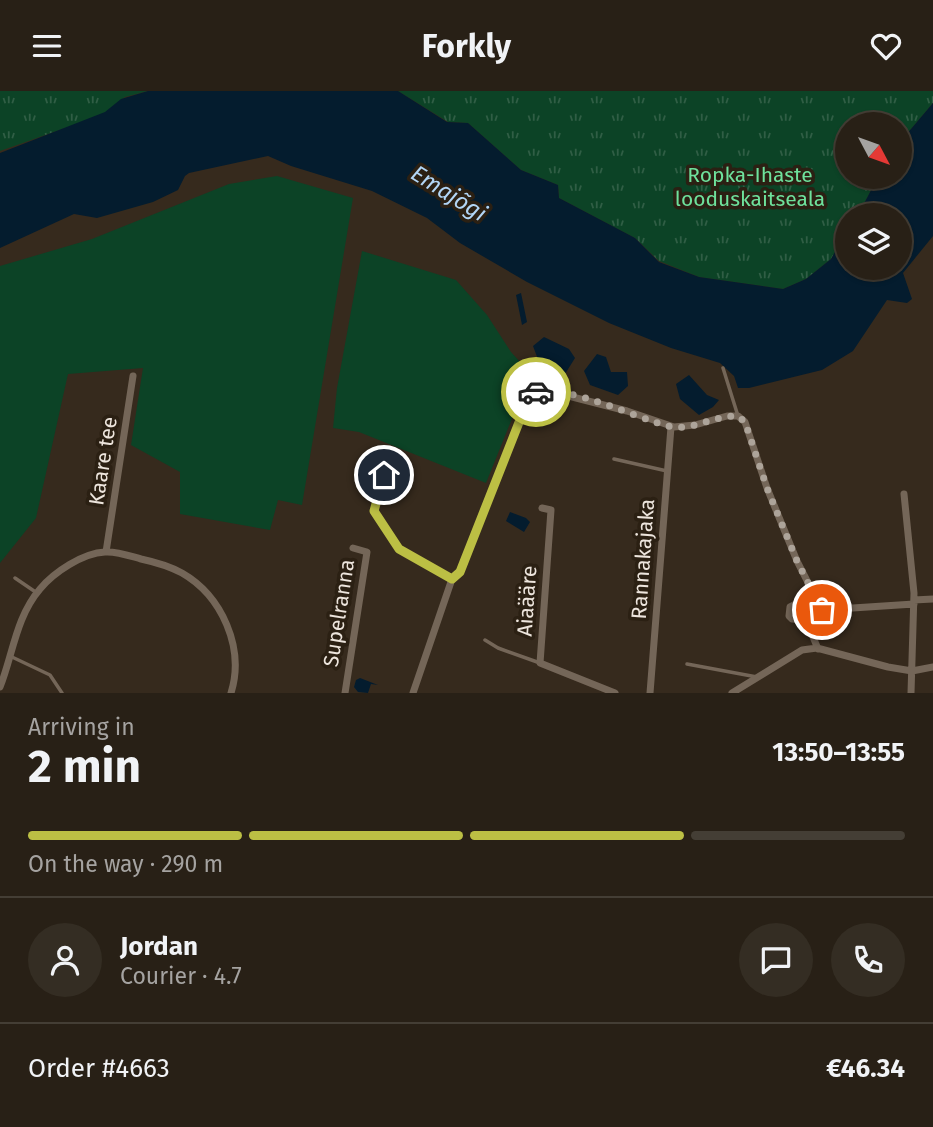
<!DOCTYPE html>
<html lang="en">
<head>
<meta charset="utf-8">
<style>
  body { margin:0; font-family:"Fira Sans",sans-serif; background:#342d23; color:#f1f3f6; height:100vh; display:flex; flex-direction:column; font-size:26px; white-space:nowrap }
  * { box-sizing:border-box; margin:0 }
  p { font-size:23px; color:#a5a3a1 }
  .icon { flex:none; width:38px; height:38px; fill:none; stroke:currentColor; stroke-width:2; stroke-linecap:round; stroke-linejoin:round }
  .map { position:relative; height:602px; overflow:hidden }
  .panel { display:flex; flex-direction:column; background:#282016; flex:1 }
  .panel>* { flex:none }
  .needle { width:46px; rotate:131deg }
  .buttons { position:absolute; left:835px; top:21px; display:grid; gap:14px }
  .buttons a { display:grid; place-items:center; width:77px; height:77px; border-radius:50%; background:#282016; box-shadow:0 2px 5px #0004,0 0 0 2px #443e35; font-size:35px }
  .pin { position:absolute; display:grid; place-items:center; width:60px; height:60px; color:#fff; margin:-30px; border:4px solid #fff; border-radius:50%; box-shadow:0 2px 7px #0007 }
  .courier { position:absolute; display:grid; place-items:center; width:70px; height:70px; margin:-35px; border:5px solid #bcbf44; border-radius:50%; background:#fff; color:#222; box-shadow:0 2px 9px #0007 }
  .summary em { font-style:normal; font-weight:700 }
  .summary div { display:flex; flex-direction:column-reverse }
  .summary { display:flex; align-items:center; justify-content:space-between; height:119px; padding:0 28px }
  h1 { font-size:46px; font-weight:700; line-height:52px }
  .bar { display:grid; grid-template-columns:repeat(4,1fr); gap:10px 7px; align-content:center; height:84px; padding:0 28px }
  .bar i { height:9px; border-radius:5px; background:#443e35 }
  .bar .active { background:#bcbf44 }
  .bar p { grid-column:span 4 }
  .line { display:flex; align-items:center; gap:18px; padding:0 28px; border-top:2px solid #443e35 }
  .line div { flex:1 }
  .round { display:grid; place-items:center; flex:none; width:74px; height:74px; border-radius:37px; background:#342d23 }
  header { display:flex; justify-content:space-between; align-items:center; height:91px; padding:0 28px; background:#282016; font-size:32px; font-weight:700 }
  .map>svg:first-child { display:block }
</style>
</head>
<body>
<header><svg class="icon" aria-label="menu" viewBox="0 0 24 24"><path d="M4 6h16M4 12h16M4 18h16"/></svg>Forkly<svg class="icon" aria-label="heart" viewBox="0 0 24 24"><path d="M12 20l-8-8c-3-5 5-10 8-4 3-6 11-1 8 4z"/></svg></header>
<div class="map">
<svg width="933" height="602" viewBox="0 0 933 602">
  <defs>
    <pattern id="park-tufts" width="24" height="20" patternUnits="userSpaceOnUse" patternTransform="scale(1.75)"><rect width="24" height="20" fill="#0c4326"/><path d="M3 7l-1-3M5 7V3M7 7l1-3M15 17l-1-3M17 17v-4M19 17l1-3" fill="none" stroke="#305e45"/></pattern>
  </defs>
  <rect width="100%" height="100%" fill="#362a1d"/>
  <path fill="#0c4326" d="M277 85 353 107 302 414 278 409 270 439 180 423V381L131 354 143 277 68 283 36 427 0 472V175L92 148 229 93Z
    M362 160 456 189 487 224 511 261 533 285 528 288 486 392 359 341 333 337 337 297Z"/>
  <path fill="url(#park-tufts)" d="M0 0H148L125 6 102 24 0 60Z
    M398 0H933V12L900 51V33H847V86H878L858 124H847V140L831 168 806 188 783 198 699 186 659 170 635 147 559 107 558 94 521 79 468 32 448 31Z"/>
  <path fill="#041c2e" d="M148 0H398L447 31 468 32 521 79 558 94 559 107 635 147 659 171 699 186 783 198 806 188 831 168 847 140V177H900V124H858L878 86H900V51L933 12V145L903 182 912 208 907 212 887 209 853 260 822 279 749 297H738L734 285 720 272 671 257 609 232 527 191 460 152 427 127 372 100 291 75 268 65 189 82 185 85 178 99 153 111 97 127 74 123 0 157V62L105 21 121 8Z
    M521 202 527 231 522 234 516 204Z
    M544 246 569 258 575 267 565 283 539 271 533 255Z
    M597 263 606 266 611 281H627L628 295 618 304 590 294 584 280Z
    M689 284 707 304 719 309 713 316 699 324 680 308 676 293Z
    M510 421 526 427 530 431 524 441 506 430Z
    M360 587 378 594 371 593 368 602 358 601 354 596 356 589Z"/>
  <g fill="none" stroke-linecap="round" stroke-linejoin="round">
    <path stroke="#746658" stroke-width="3.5" d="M723 277 738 325
      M614 368 667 380
      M15 487 37 502
      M485 549 498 557 540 572
      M12 566 50 584 62 602
      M687 573 757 586"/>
    <path stroke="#746658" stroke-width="7" d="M392 359 374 420 399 458 452 488
      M904 403 914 502 911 602
      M542 417 551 419 540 572 615 602
      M106 461 133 285
      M914 509 933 508
      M806 529 792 528 789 525 790 516 796 513 802 519 818 558
      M0 596C13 563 16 526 40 498 54 481 83 462 105 461 116 460 130 465 141 468 155 471 169 475 182 482 222 505 245 557 231 602
      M345 602 367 461 353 457
      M413 602 452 488 460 480 529 306 537 301 545 299 627 320 674 336 695 334 727 325H738L745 331 767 397 797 470 822 519 914 513
      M650 602 671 336
      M732 602 802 559 817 557 888 576 912 580 933 576"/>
  </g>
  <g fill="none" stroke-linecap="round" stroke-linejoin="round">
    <path stroke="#ada49a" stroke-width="7" stroke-dasharray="0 12.6" d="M536 301C565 293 637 327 668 335 691 341 714 324 738 325L745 331 767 397 797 470 822 519"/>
    <path stroke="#bcbf44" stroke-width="9" d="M384 384 374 420 399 458 452 488 460 481 529 306 536 301"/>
  </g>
  <g text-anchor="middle" stroke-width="7" stroke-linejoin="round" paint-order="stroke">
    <g font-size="21" fill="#6ee19c" stroke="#2b2013">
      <text x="750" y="91">Ropka-Ihaste<tspan x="750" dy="24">looduskaitseala</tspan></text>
    </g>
    <g font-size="21" fill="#ede5dd" stroke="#2b2013">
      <text transform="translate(103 370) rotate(-81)" y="7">Kaare tee</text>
      <text transform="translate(643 468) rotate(-86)" y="7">Rannakajaka</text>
      <text transform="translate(527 510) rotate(-86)" y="7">Aiaääre</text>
      <text transform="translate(339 522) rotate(-81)" y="7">Supelranna</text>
    </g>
    <g font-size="23" font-style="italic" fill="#b2d6f6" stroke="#2b2013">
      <text transform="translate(449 102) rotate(32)" y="8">Emajõgi</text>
    </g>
  </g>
</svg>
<div class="buttons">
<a><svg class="needle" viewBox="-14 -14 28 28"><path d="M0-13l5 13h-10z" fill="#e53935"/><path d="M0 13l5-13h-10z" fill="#a5a3a1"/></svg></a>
<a><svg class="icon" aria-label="layers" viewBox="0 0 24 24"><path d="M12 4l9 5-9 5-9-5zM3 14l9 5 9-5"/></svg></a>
</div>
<div class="pin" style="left:822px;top:519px;background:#ea580c"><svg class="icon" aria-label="bag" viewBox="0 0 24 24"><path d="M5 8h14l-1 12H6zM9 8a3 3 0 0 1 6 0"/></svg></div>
<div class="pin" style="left:384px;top:384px;background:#1f2937"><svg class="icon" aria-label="home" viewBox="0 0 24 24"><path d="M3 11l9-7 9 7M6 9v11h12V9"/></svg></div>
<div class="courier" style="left:536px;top:301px"><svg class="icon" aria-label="car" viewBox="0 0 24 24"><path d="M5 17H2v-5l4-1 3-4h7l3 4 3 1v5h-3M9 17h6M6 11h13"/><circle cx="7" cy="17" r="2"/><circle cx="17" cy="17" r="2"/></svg></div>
</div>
<section class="panel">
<div class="summary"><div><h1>2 min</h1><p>Arriving in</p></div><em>13:50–13:55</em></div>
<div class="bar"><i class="active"></i><i class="active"></i><i class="active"></i><i></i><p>On the way · 290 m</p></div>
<div class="line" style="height:126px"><a class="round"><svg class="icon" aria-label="person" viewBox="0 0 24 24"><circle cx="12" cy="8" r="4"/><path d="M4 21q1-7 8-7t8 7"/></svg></a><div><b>Jordan</b><p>Courier · 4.7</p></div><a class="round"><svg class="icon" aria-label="chat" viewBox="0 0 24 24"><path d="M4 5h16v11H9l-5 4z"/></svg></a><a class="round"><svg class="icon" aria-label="phone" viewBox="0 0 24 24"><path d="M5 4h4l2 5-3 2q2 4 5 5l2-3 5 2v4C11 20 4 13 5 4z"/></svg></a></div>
<div class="line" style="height:91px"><div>Order #4663</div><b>€46.34</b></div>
</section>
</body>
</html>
